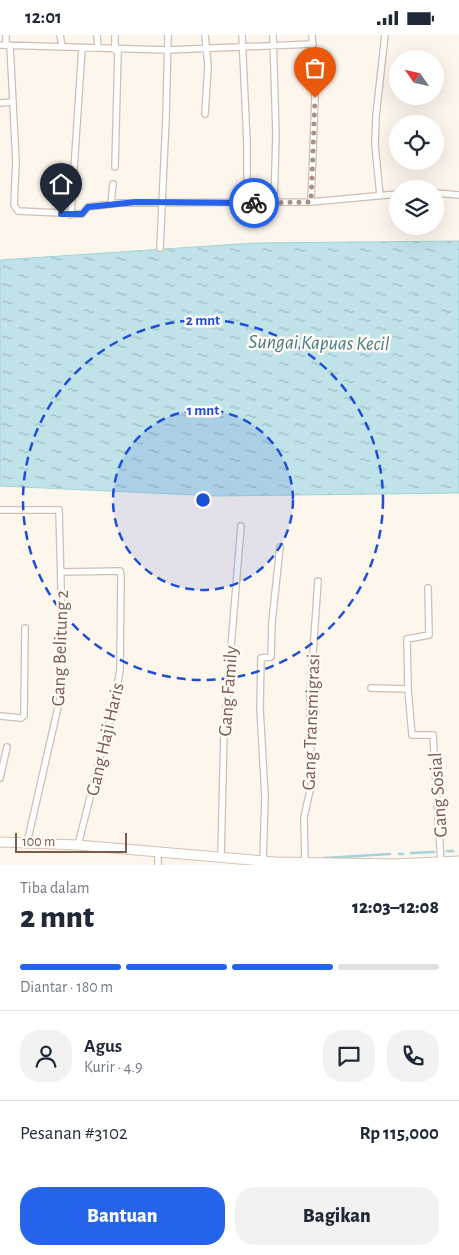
<!DOCTYPE html>
<html lang="id">
<head>
<meta charset="utf-8">
<style>
  body { margin:0; font-family:"Alegreya Sans",sans-serif; background:#f2f2f3; color:#1f2937; height:100vh; display:flex; flex-direction:column; font-size:19px; white-space:nowrap }
  * { box-sizing:border-box; margin:0 }
  p { font-size:16px; color:#747a83 }
  .icon { flex:none; width:28px; height:28px; fill:none; stroke:currentColor; stroke-width:2; stroke-linecap:round; stroke-linejoin:round }
  .map { position:relative; height:830px; overflow:hidden }
  .sheet { display:flex; flex-direction:column; background:#fff; flex:1 }
  .sheet>* { flex:none }
  .needle { width:32px; rotate:304deg }
  .fabs { position:absolute; left:389px; top:15px; display:grid; gap:10px }
  .fabs a { display:grid; place-items:center; width:55px; height:55px; border-radius:50%; background:#fff; box-shadow:0 5px 20px #0002; font-size:25px }
  .scale { position:absolute; left:15px; bottom:12px; width:112px; box-sizing:border-box; padding-left:5px; border:2px solid #7a5c4d; border-top:0; font-size:14px; line-height:18px; white-space:nowrap; color:#7a5c4d; -webkit-text-stroke:4px #fffaf3; paint-order:stroke }
  .pin { position:absolute; display:grid; place-items:center; width:42px; height:42px; color:#fff; margin:-51px -21px; border-radius:50% 50% 50% 0; rotate:-45deg; box-shadow:0 0 5px #0007 }
  .pin .icon { rotate:45deg }
  .courier { position:absolute; display:grid; place-items:center; width:50px; height:50px; margin:-25px; border:4px solid #2563eb; border-radius:50%; background:#fff; color:#222; box-shadow:0 1px 6px #0007 }
  .summary em { font-style:normal; font-weight:800 }
  .summary div { display:flex; flex-direction:column-reverse }
  .summary { display:flex; align-items:center; justify-content:space-between; height:85px; padding:0 20px }
  h1 { font-size:32px; font-weight:800; line-height:38px }
  .bar { display:grid; grid-template-columns:repeat(4,1fr); gap:8px 5px; align-content:center; height:60px; padding:0 20px }
  .bar i { height:6px; border-radius:4px; background:#e0e1e3 }
  .bar .selected { background:#2563eb }
  .bar p { grid-column:span 4 }
  .line { display:flex; align-items:center; gap:12px; padding:0 20px; border-top:1px solid #e0e1e3 }
  .line div { flex:1 }
  .round { display:grid; place-items:center; flex:none; width:52px; height:52px; border-radius:20px; background:#f2f2f3 }
  .action { display:flex; gap:10px; margin-top:auto; padding:10px 20px }
  .action a { flex:1; height:58px; border-radius:20px; background:#2563eb; color:#fff; font-size:20px; font-weight:800; line-height:58px; text-align:center }
  .action a+a { background:#f2f2f3; color:#1f2937 }
  .status { display:flex; justify-content:space-between; align-items:center; height:35px; padding:0 25px; background:#fff; direction:ltr }
  .status svg { height:14px; fill:currentColor }
  .map>svg:first-child { display:block }
</style>
</head>
<body>
<div class="status"><b>12:01</b><svg viewBox="0 0 49 12"><path d="M0 12V9h3v3zM5 12V6h3v6zM10 12V3h3v9zM15 12V0h3v12zM26 1h20v11H26zM47 4h2v5h-2z"/></svg></div>
<div class="map">
<svg width="459" height="830" viewBox="0 0 459 830">
  <defs>
    <pattern id="water-ripples" width="26" height="14" patternUnits="userSpaceOnUse" patternTransform="scale(1.25)"><rect width="26" height="14" fill="#bfe3e8"/><path d="M2 4q2-2 4 0t4 0M15 11q2-2 4 0t4 0" fill="none" stroke="#a0bbbe"/></pattern>
  </defs>
  <rect width="100%" height="100%" fill="#fdf6ec"/>
  <path fill="url(#water-ripples)" stroke="#a5d3da" d="M459 206V458L217 461 0 451V225L254 208Z"/>
  <g fill="none" stroke-linecap="round" stroke-linejoin="round">
    <path stroke="#a5d3da" stroke-width="2.5" d="M447 816H453
      M411 818 434 817
      M399 819H403
      M324 823 390 819"/>
    <defs>
      <path id="street" d="M6 0V10
        M60 0 62 11
        M97 0 98 13
        M115 0V15
        M205 0 208 31 205 79
        M242 0 247 108V168
        M273 0 276 100 274 168
        M0 10 168 15 313 9
        M10 10 16 127 14 170 18 176 82 179 88 172 119 168 311 167 398 159
        M0 68 13 67
        M115 132 118 15
        M435 158 459 160
        M380 161 375 110 376 81 385 0
        M311 167 315 63 312 0
        M111 169 113 149
        M71 180 82 13
        M160 213 166 83 168 0
        M0 475H59L62 590 61 659 27 808
        M61 537 120 536 121 541 120 635 115 663 78 810
        M428 553 429 600 407 604 408 654 412 700H433L441 828
        M371 653 408 654
        M0 681 21 683 24 681 25 593
        M0 743 7 712
        M221 822 224 696 241 491
        M263 826 265 762 260 673 261 623 271 622 272 587 280 512
        M305 827 304 782 311 751 310 661 318 546
        M158 830V817"/>
      <path id="secondary" d="M0 807 78 810 275 827 395 829 459 826"/>
    </defs>
    <use href="#street" stroke="#d1beb0" stroke-width="8"/>
    <use href="#secondary" stroke="#d6c0b0" stroke-width="11"/>
    <use href="#street" stroke="#fff" stroke-width="5.5"/>
    <use href="#secondary" stroke="#fff" stroke-width="9"/>
  </g>
  <g fill="none" stroke-linecap="round" stroke-linejoin="round">
    <path stroke="#a89285" stroke-width="5" stroke-dasharray="0 9" d="M254 168 311 167 315 63"/>
    <path stroke="#2563eb" stroke-width="6" d="M61 179H82L88 172 136 167 254 168"/>
  </g>
  <circle cx="203" cy="465" r="90" fill="#1d4ed8" fill-opacity=".12"/>
  <g fill="none" stroke="#1d4ed8" stroke-width="2.5" stroke-dasharray="9 6">
    <circle cx="203" cy="465" r="90"/>
    <circle cx="203" cy="465" r="180"/>
  </g>
  <g text-anchor="middle" stroke-width="5" stroke-linejoin="round" paint-order="stroke">
    <g font-size="19" fill="#7a5c4d" stroke="#fffaf3">
      <text transform="translate(59 613) rotate(-88)" y="7">Gang Belitung 2</text>
      <text transform="translate(227 656) rotate(-86)" y="7">Gang Family</text>
      <text transform="translate(310 687) rotate(-88)" y="7">Gang Transmigrasi</text>
      <text transform="translate(104 704) rotate(-77)" y="7">Gang Haji Haris</text>
      <text transform="translate(437 760) rotate(-94)" y="7">Gang Sosial</text>
    </g>
    <g font-size="20" font-style="italic" fill="#437c86" stroke="#fffaf3">
      <text transform="translate(319 307) rotate(1)" y="7">Sungai Kapuas Kecil</text>
    </g>
  </g>
  <circle cx="203" cy="465" r="8" fill="#1d4ed8" stroke="#fffaf3" stroke-width="2.5"/>
  <g font-size="15" text-anchor="middle" font-weight="bold" fill="#1d4ed8" stroke="#fffaf3" stroke-width="5" stroke-linejoin="round" paint-order="stroke">
    <text x="203" y="290">2 mnt</text>
    <text x="203" y="380">1 mnt</text>
  </g>
</svg>
<div class="fabs">
<a><svg class="needle" viewBox="-14 -14 28 28"><path d="M0-13l5 13h-10z" fill="#e53935"/><path d="M0 13l5-13h-10z" fill="#747a83"/></svg></a>
<a><svg class="icon" aria-label="locate" viewBox="0 0 24 24"><circle cx="12" cy="12" r="6"/><path d="M12 2v4M12 18v4M2 12h4M18 12h4"/></svg></a>
<a><svg class="icon" aria-label="layers" viewBox="0 0 24 24"><path d="M12 4l9 5-9 5-9-5zM3 14l9 5 9-5"/></svg></a>
</div>
<div class="scale">100 m</div>
<div class="pin" style="left:315px;top:63px;background:#ea580c"><svg class="icon" aria-label="bag" viewBox="0 0 24 24"><path d="M5 8h14l-1 12H6zM9 8a3 3 0 0 1 6 0"/></svg></div>
<div class="pin" style="left:61px;top:179px;background:#1f2937"><svg class="icon" aria-label="home" viewBox="0 0 24 24"><path d="M3 11l9-7 9 7M6 9v11h12V9"/></svg></div>
<div class="courier" style="left:254px;top:168px"><svg class="icon" aria-label="bike" viewBox="0 0 24 24"><circle cx="6" cy="16" r="4"/><circle cx="18" cy="16" r="4"/><path d="M6 16l4-8h5l3 8M10 8l3 8H6M13 5h3"/></svg></div>
</div>
<section class="sheet">
<div class="summary"><div><h1>2 mnt</h1><p>Tiba dalam</p></div><em>12:03–12:08</em></div>
<div class="bar"><i class="selected"></i><i class="selected"></i><i class="selected"></i><i></i><p>Diantar · 180 m</p></div>
<div class="line" style="height:90px"><a class="round"><svg class="icon" aria-label="person" viewBox="0 0 24 24"><circle cx="12" cy="8" r="4"/><path d="M4 21q1-7 8-7t8 7"/></svg></a><div><b>Agus</b><p>Kurir · 4.9</p></div><a class="round"><svg class="icon" aria-label="chat" viewBox="0 0 24 24"><path d="M4 5h16v11H9l-5 4z"/></svg></a><a class="round"><svg class="icon" aria-label="phone" viewBox="0 0 24 24"><path d="M5 4h4l2 5-3 2q2 4 5 5l2-3 5 2v4C11 20 4 13 5 4z"/></svg></a></div>
<div class="line" style="height:65px"><div>Pesanan #3102</div><b>Rp 115,000</b></div>
<div class="action"><a>Bantuan</a><a>Bagikan</a></div>
</section>
</body>
</html>
